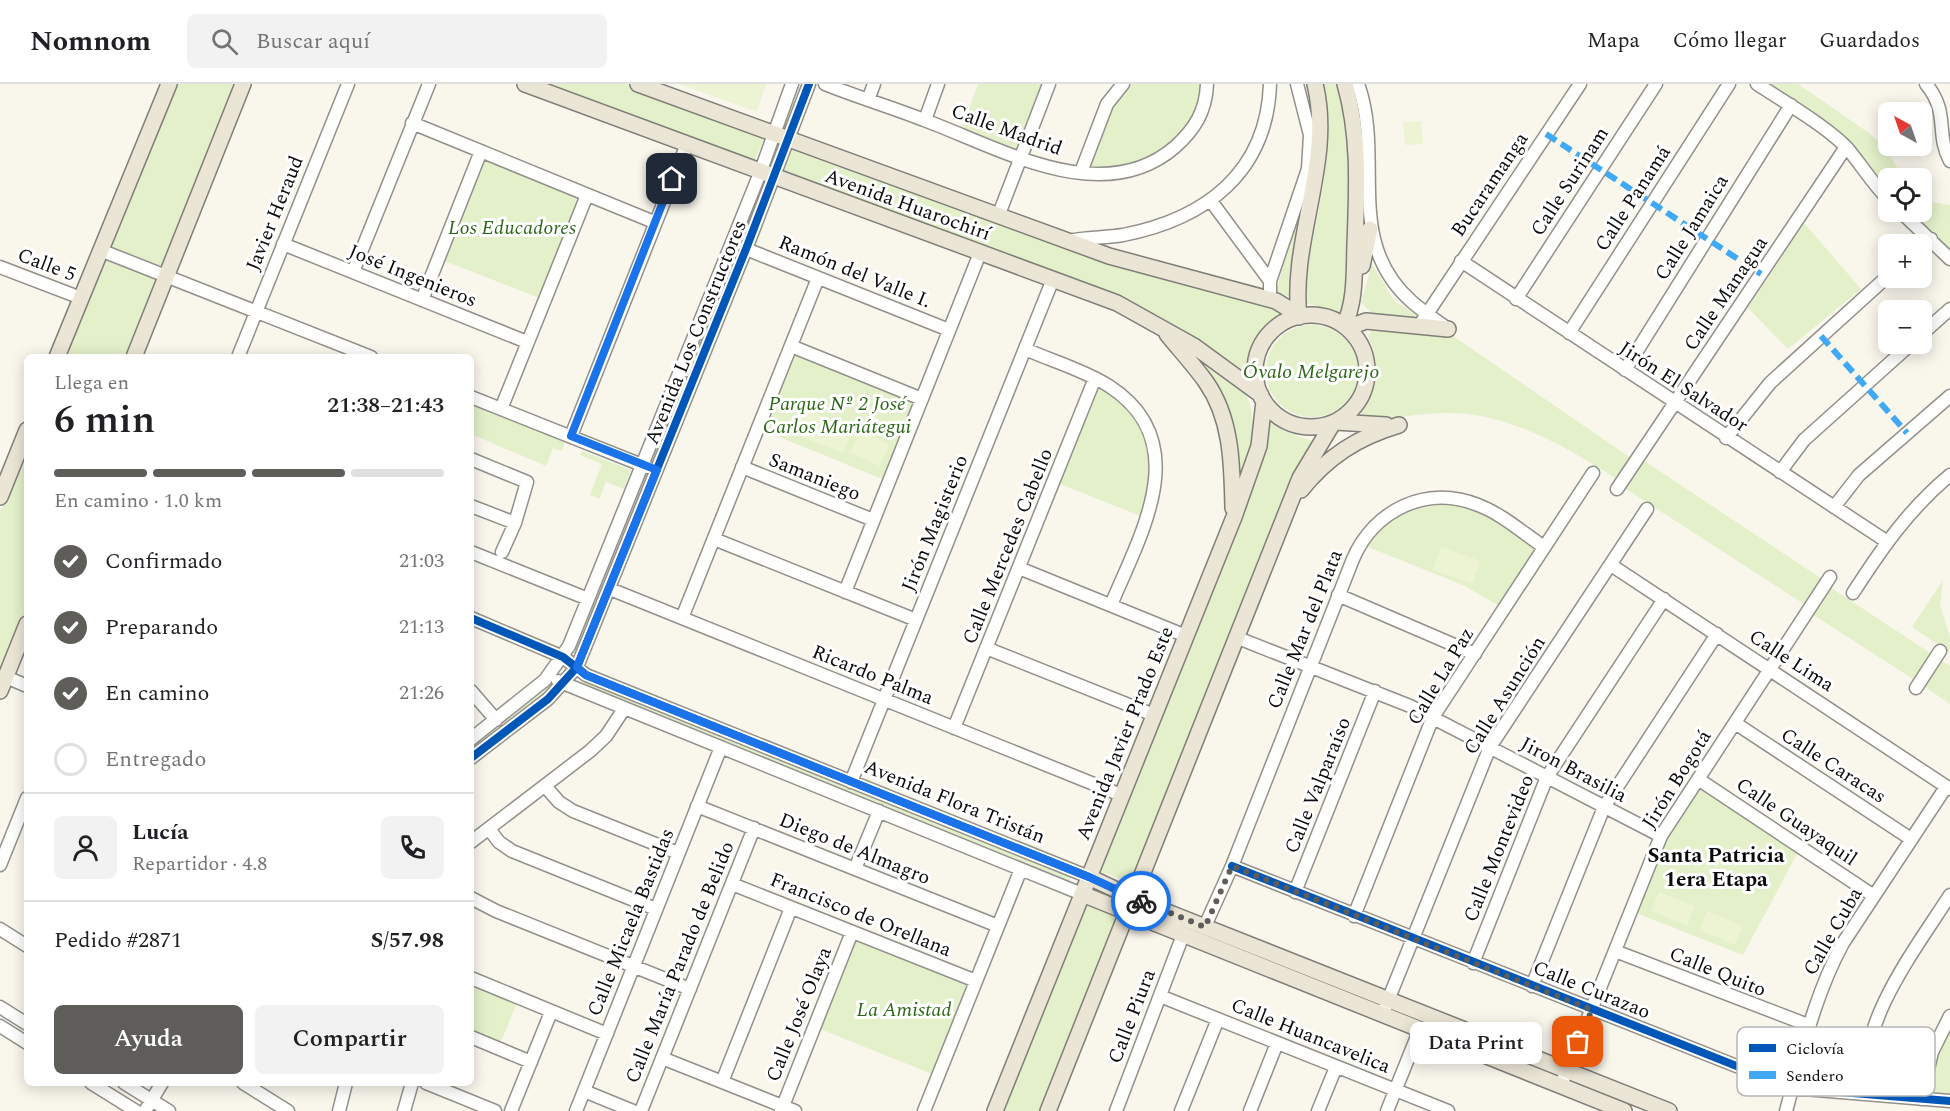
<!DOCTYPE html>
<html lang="es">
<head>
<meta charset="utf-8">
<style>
  body { margin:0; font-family:Spectral,serif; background:#f2f2f2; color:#202124; height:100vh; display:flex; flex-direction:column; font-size:22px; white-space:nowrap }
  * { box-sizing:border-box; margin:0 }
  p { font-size:20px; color:#757577 }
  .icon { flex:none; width:33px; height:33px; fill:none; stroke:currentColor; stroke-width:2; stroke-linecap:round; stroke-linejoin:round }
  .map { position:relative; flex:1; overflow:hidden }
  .panel { position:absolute; left:24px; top:270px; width:450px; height:732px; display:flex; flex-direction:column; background:#fff; border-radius:9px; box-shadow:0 3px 15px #0003 }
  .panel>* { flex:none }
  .needle { width:39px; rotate:320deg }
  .fabs { position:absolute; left:1878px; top:18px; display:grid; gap:12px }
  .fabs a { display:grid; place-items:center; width:54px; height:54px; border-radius:9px; background:#fff; box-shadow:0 3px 15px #0003; font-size:30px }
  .pin { position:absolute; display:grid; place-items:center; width:51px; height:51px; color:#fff; margin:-26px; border-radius:12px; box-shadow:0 3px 9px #0006 }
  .courier { position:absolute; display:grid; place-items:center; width:60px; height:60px; margin:-30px; border:4px solid #1a73e8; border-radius:50%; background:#fff; color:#222; box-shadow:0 2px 8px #0007 }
  .bubble { position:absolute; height:42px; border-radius:9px; background:#fff; box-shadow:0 3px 15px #0003; font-size:20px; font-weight:600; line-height:42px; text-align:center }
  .overview em { font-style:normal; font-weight:600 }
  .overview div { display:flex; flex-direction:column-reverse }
  .overview { display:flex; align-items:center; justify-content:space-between; height:102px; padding:0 30px }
  h1 { font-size:39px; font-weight:600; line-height:45px }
  .bar { display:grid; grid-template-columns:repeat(4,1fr); gap:9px 6px; align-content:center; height:72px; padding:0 30px }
  .bar i { height:8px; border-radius:4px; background:#e0e0e0 }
  .bar .active { background:#5e5d59 }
  .bar p { grid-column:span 4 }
  .line { display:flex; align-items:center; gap:15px; padding:0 30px; border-top:2px solid #e0e0e0 }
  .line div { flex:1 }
  .round { display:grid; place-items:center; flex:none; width:63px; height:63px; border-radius:9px; background:#f2f2f2 }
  ol { padding:0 30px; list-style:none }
  li { display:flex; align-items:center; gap:18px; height:66px }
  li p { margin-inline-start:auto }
  li .icon { padding:6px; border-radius:50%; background:#5e5d59; color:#fff; stroke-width:4 }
  li:last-child { color:#757577 }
  li i { width:33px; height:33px; border:3px solid #e0e0e0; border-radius:50% }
  .cta { display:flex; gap:12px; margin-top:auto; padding:12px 30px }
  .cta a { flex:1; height:69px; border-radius:9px; background:#5e5d59; color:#fff; font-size:24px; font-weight:600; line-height:69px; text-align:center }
  .cta a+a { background:#f2f2f2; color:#202124 }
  header { display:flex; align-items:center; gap:36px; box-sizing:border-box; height:84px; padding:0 30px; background:#fff; border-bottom:2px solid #e0e0e0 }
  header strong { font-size:28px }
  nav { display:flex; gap:33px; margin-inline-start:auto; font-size:21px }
  .search { width:420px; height:54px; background:#f2f2f2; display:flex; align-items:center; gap:15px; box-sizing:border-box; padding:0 21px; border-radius:9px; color:#757577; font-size:22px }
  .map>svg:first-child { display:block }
</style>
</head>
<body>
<header>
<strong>Nomnom</strong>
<div class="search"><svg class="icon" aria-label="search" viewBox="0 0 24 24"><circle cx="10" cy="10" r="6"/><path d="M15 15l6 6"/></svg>Buscar aquí</div>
<nav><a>Mapa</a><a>Cómo llegar</a><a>Guardados</a></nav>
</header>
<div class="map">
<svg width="1950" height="1027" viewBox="0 0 1950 1027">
  <rect width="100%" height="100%" fill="#f9f6ec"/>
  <path fill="#e3f0c9" d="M173 0H238L129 273H64Z
    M537 0H628L766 50 753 80Z
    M978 0H1046L1018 68 961 47Z
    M1131 0H1203C1198 39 1172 68 1133 80 1119 84 1101 82 1086 83L1117 10Z
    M1320 0H1335C1359 61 1348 163 1343 229L1301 218 1324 98 1328 48Z
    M1769 0H1798L1869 49 1884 63 1904 94H1888V108L1847 59 1800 20Z
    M793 63 1242 213 1283 227 1250 265 1249 297 1202 262 782 90Z
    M483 72 581 109 542 215 442 176Z
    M762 96H768L657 377 652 379 650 375Z
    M1304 106 1310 107 1289 212 1275 211Z
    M1922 112 1929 118 1950 121V166L1911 128H1922Z
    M1804 139 1861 205 1788 265 1748 224Z
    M1372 180 1394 217 1426 236 1373 231 1361 218Z
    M1266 287a46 46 0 1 1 92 0a46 46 0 1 1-92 0Z
    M1374 242 1442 248 1453 252 1631 374 1615 394C1565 362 1507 328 1446 329 1414 329 1393 337 1359 333 1371 304 1384 284 1368 252Z
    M792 266 915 315 882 395 760 345Z
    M1201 273C1216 284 1239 296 1247 313 1259 338 1250 371 1239 394 1237 339 1228 321 1201 273Z
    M1095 300C1126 317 1156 349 1152 388 1150 403 1146 418 1143 433L1055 398Z
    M471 320 565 358 562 367 553 364 546 382 471 350Z
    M1268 334 1283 347 1312 357 1293 396 1134 799 1095 786Z
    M27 363V524L0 589V428Z
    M582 367 631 386 624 405 606 398 599 415 590 411 602 380 580 371Z
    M1643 376 1822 495 1804 520 1623 403Z
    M644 392 648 393 577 572 570 568Z
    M1458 418 1483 426 1537 465 1499 522 1465 502 1368 463C1391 423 1415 421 1458 418Z
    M1943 496 1940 521 1950 553V569L1912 543Z
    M1830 503 1930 569 1913 595 1812 530Z
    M1942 577 1950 582V620L1925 603Z
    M587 593 1073 789 1069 797 582 602Z
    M545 600 552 607 471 672V661Z
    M1699 702 1799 766 1743 871 1636 829 1665 754Z
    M1082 820 1118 833 1042 1027H1002Z
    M854 854 968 897 932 990 818 944Z
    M477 902 517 919 499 962 471 950V905Z
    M1950 940V1013L1927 1011 1935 969Z"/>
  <path fill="#edf4d4" d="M679 0H766L757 28Z
    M1421 37 1423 60 1405 61 1403 38Z
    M800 324 854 344 843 369 790 348Z
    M860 347 889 360 880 382 850 369Z
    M1441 463 1480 477 1473 499 1433 486Z
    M1659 808 1695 822 1687 841 1651 827Z
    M1707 827 1743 842 1735 861 1700 846Z"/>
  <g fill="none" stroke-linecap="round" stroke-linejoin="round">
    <defs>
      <path id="minor" d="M825 0C857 13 891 23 924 36 998 63 1102 126 1175 63 1195 45 1206 27 1207 0
        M1358 0C1385 75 1343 156 1411 217 1422 227 1436 236 1448 245
        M1757 0C1782 16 1829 44 1848 65 1862 82 1873 100 1888 115
        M1926 0C1950 29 1935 49 1950 77
        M868 16 874 0
        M925 36 938 0
        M412 39 654 138
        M1081 88 1107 20 1123 0
        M1211 117 1270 197
        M1901 128 1950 175
        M999 130 1049 0
        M1068 157C1086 153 1105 154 1123 151 1205 135 1267 89 1270 0
        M283 160 527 258
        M1922 163 1931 155
        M746 165 949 246
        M100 166 371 273
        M1461 177 1886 457
        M0 183 81 214
        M353 188 429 0
        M1516 215 1656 0
        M422 216 481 67
        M1270 216V197L1308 85 1310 51 1297 0
        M1419 242 1580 0
        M1569 249 1729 0
        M1922 250 1950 225
        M791 262 922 315
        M1025 265C1052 277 1084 286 1109 302 1196 358 1140 451 1111 521
        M238 273 348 0
        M1625 286 1791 21
        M471 313 647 383
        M501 325 587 111
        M571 352 687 60
        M1726 354 1770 299 1888 192
        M471 375 527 398 515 439 471 422
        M742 383 873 436
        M1780 388 1804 356 1911 260
        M1617 405 1846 63
        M1834 423 1859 391 1950 312
        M714 455 916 536
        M471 468 588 515
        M502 468 515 439
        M1611 481 1950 705
        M1019 484 1186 552
        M610 505 1121 711
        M845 508 980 169
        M1853 509C1882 464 1909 425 1950 391
        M1338 511 1475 570
        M471 534 563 573 586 591 1089 793
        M682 534 818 194
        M1238 554 1410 622 1661 752
        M986 564 1154 631
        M6 593 27 602
        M558 597 1082 810
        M1916 604 1940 567
        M471 607 496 636
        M1735 639 1911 755
        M954 644 1095 294
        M471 655 545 596 569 562 760 89 792 0
        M471 674 548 615 577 583 746 165 809 0
        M1698 695 1874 812
        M851 698 1053 195
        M545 702 559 718 573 727 678 769
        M697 722 998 842
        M489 745 499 758 512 767 656 825
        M471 758 590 667 606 652 624 625
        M0 781 27 714
        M1232 782 1792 1004 1950 1017
        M855 785 879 727
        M732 800 976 897
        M1295 808 1375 607
        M471 814 496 827 690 905
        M1354 832 1433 633 1593 389
        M1205 842 1232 782 1353 475C1374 426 1427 400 1478 421 1502 430 1523 449 1544 463
        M0 845 27 862
        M1615 867 1808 941
        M1473 879 1547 693 1664 515
        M471 894 607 950
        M1532 902 1604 723 1717 550
        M1160 912 1448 1027
        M0 923 27 940
        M1385 924 1490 663 1647 425
        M0 942 27 959
        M471 953 531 978
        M662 974 795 1027
        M722 998 791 824
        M91 999 136 1027
        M124 999 169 1027
        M243 999 288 1027
        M426 999 495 1027
        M1561 1001 1661 752 1830 493
        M584 1007 633 1027
        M1860 1009C1866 928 1908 876 1950 811
        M1921 1015 1932 968 1950 932
        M145 1027 162 999
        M339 1027 346 999
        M404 1027 412 999
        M511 1027 551 928
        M576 1027 721 663
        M641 1027 754 744
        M781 1027 852 848
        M924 1027 1021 785
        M1116 1027 1183 851
        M1181 1027 1218 935
        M1250 1027 1277 959
        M1318 1027 1336 983
        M1387 1027 1420 945
        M1786 1027C1802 969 1814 912 1843 859L1946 703"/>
      <path id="major" d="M525 0 1117 219 1194 262 1261 311
        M638 0 1109 172 1276 217 1289 225 1293 234
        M1362 182 1370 145
        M1255 287a56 56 0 1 1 112 0a56 56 0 1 1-112 0Z
        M1299 233C1290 155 1334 78 1315 0
        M1344 242C1356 217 1354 187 1355 160 1357 107 1360 52 1345 0
        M1347 244 1366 237 1448 245
        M1167 250C1180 266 1194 281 1206 298 1232 335 1232 381 1233 424
        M57 273 169 0
        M134 273 243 0
        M1335 338 1386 341
        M1301 406C1327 373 1358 353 1399 341
        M0 413 27 346
        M0 607 27 540
        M1089 793 1142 818 1669 1027
        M1082 810 1624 1027
        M995 1027 1234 433 1259 362 1264 317
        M1048 1027 1300 394 1333 339"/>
    </defs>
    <use href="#minor" stroke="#92908c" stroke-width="15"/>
    <use href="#major" stroke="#7f7e79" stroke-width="18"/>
    <use href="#minor" stroke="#fefefc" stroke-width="12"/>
    <use href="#major" stroke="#ebe5d5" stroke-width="15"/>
    <path stroke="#3fa9f5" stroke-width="6" stroke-dasharray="12 6" stroke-linecap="butt" d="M1546 50 1761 190
      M1821 252 1907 349"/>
    <defs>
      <path id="cycleway" d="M471 534 563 573 586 591 1089 793
        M471 674 548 615 577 583 746 165 809 0
        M1232 782 1792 1004 1950 1017"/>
    </defs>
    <use href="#cycleway" stroke="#fff" stroke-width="11"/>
    <use href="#cycleway" stroke="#0057b8" stroke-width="8"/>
  </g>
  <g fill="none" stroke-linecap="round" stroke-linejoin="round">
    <path stroke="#5e5d59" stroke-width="6" stroke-dasharray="0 10.8" d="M1141 817 1205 843 1232 782 1592 926 1578 958"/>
    <path stroke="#1a73e8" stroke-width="8" d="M672 95 571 352 657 386 577 583 586 591 1089 793 1141 817"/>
  </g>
  <g text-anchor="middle" stroke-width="6" stroke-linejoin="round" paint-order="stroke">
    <g font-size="20" fill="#0a0a0a" stroke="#fff">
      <text transform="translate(1007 45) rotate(20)" y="7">Calle Madrid</text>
      <text transform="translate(1569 97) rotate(-57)" y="7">Calle Surinam</text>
      <text transform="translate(1489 100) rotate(-56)" y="7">Bucaramanga</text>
      <text transform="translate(1632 114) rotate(-57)" y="7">Calle Panamá</text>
      <text transform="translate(908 120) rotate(20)" y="7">Avenida Huarochirí</text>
      <text transform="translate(274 129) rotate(-68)" y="7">Javier Heraud</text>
      <text transform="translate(1691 143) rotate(-58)" y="7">Calle Jamaica</text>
      <text transform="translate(47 180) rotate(21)" y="7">Calle 5</text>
      <text transform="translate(855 187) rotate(22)" y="7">Ramón del Valle I.</text>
      <text transform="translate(413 191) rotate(22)" y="7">José Ingenieros</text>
      <text transform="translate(1725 209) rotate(-56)" y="7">Calle Managua</text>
      <text transform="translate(695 248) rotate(-68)" y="7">Avenida Los Constructores</text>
      <text transform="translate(1684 302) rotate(33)" y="7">Jirón El Salvador</text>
      <text transform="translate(815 392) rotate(22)" y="7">Samaniego</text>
      <text transform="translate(934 439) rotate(-68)" y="7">Jirón Magisterio</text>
      <text transform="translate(1007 462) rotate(-68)" y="7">Calle Mercedes Cabello</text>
      <text transform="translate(1304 545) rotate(-68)" y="7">Calle Mar del Plata</text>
      <text transform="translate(1792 576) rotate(33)" y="7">Calle Lima</text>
      <text transform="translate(873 590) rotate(22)" y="7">Ricardo Palma</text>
      <text transform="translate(1440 592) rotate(-59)" y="7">Calle La Paz</text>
      <text transform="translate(1504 611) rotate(-58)" y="7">Calle Asunción</text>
      <text transform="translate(1124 649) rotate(-68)" y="7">Avenida Javier Prado Este</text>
      <text transform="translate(1834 681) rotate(33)" y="7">Calle Caracas</text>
      <text transform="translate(1574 685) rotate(28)" y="7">Jiron Brasilia</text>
      <text transform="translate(1676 695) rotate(-58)" y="7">Jirón Bogotá</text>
      <text transform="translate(1317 701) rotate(-68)" y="7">Calle Valparaíso</text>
      <text transform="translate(955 717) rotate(22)" y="7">Avenida Flora Tristán</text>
      <text transform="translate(1797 737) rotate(34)" y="7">Calle Guayaquil</text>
      <text transform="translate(855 764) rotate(22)" y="7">Diego de Almagro</text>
      <text transform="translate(1498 764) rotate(-68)" y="7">Calle Montevideo</text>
      <text transform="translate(861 830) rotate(22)" y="7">Francisco de Orellana</text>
      <text transform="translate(630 838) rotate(-68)" y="7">Calle Micaela Bastidas</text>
      <text transform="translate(1832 847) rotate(-60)" y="7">Calle Cuba</text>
      <text transform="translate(679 878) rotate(-68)" y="7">Calle María Parado de Belido</text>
      <text transform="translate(1718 887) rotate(22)" y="7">Calle Quito</text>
      <text transform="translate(1592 905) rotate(22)" y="7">Calle Curazao</text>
      <text transform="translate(798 930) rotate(-68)" y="7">Calle José Olaya</text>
      <text transform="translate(1131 932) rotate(-69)" y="7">Calle Piura</text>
      <text transform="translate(1311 951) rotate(22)" y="7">Calle Huancavelica</text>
    </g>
    <g font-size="20" font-style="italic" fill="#2b6616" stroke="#fff">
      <text x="512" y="150">Los Educadores</text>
      <text x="1311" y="294">Óvalo Melgarejo</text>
      <text x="837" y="326">Parque Nº 2 José<tspan x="837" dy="23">Carlos Mariátegui</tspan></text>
      <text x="904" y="932">La Amistad</text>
    </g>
    <g font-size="21" font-weight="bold" fill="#0a0a0a" stroke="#fff">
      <text x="1716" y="778">Santa Patricia<tspan x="1716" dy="24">1era Etapa</tspan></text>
    </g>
  </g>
  <rect x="1737" y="943" width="198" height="69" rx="9" fill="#fff" stroke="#b6b6b6" stroke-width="1.5"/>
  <rect x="1749" y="960" width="27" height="8" fill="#0057b8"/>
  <rect x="1749" y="987" width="27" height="8" fill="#3fa9f5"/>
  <g font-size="16" fill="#0a0a0a">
    <text x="1786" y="970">Ciclovía</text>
    <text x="1786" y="997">Sendero</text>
  </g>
</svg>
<div class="fabs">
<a><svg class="needle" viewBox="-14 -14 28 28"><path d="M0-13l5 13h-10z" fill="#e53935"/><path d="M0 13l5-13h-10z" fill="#757577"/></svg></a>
<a><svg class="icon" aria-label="locate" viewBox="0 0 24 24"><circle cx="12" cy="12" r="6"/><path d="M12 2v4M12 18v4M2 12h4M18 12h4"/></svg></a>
<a>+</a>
<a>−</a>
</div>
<div class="pin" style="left:1578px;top:958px;background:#ea580c"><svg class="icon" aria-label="bag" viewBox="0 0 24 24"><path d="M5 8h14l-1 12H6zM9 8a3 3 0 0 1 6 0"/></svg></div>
<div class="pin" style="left:672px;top:95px;background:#1f2937"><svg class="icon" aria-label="home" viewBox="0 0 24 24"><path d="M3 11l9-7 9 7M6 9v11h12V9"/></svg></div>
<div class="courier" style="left:1141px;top:817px"><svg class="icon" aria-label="bike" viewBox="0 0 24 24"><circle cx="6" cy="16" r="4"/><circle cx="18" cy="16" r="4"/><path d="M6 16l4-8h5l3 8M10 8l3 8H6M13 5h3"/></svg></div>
<div class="bubble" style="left:1410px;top:938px;width:132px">Data Print</div>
<section class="panel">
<div class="overview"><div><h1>6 min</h1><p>Llega en</p></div><em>21:38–21:43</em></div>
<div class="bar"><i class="active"></i><i class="active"></i><i class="active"></i><i></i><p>En camino · 1.0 km</p></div>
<ol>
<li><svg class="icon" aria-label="check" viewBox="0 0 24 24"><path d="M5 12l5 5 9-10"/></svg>Confirmado<p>21:03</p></li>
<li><svg class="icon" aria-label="check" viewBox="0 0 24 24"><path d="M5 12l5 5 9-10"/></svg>Preparando<p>21:13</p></li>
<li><svg class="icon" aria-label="check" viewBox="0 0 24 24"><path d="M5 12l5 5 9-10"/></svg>En camino<p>21:26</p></li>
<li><i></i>Entregado</li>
</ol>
<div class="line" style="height:108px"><a class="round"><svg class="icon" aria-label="person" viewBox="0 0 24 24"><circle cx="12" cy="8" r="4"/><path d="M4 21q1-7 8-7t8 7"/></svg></a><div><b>Lucía</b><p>Repartidor · 4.8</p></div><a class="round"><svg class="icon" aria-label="phone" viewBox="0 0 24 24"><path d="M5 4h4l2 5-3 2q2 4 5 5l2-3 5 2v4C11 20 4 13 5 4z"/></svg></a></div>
<div class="line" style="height:78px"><div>Pedido #2871</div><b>S/57.98</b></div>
<div class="cta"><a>Ayuda</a><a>Compartir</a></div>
</section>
</div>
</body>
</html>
